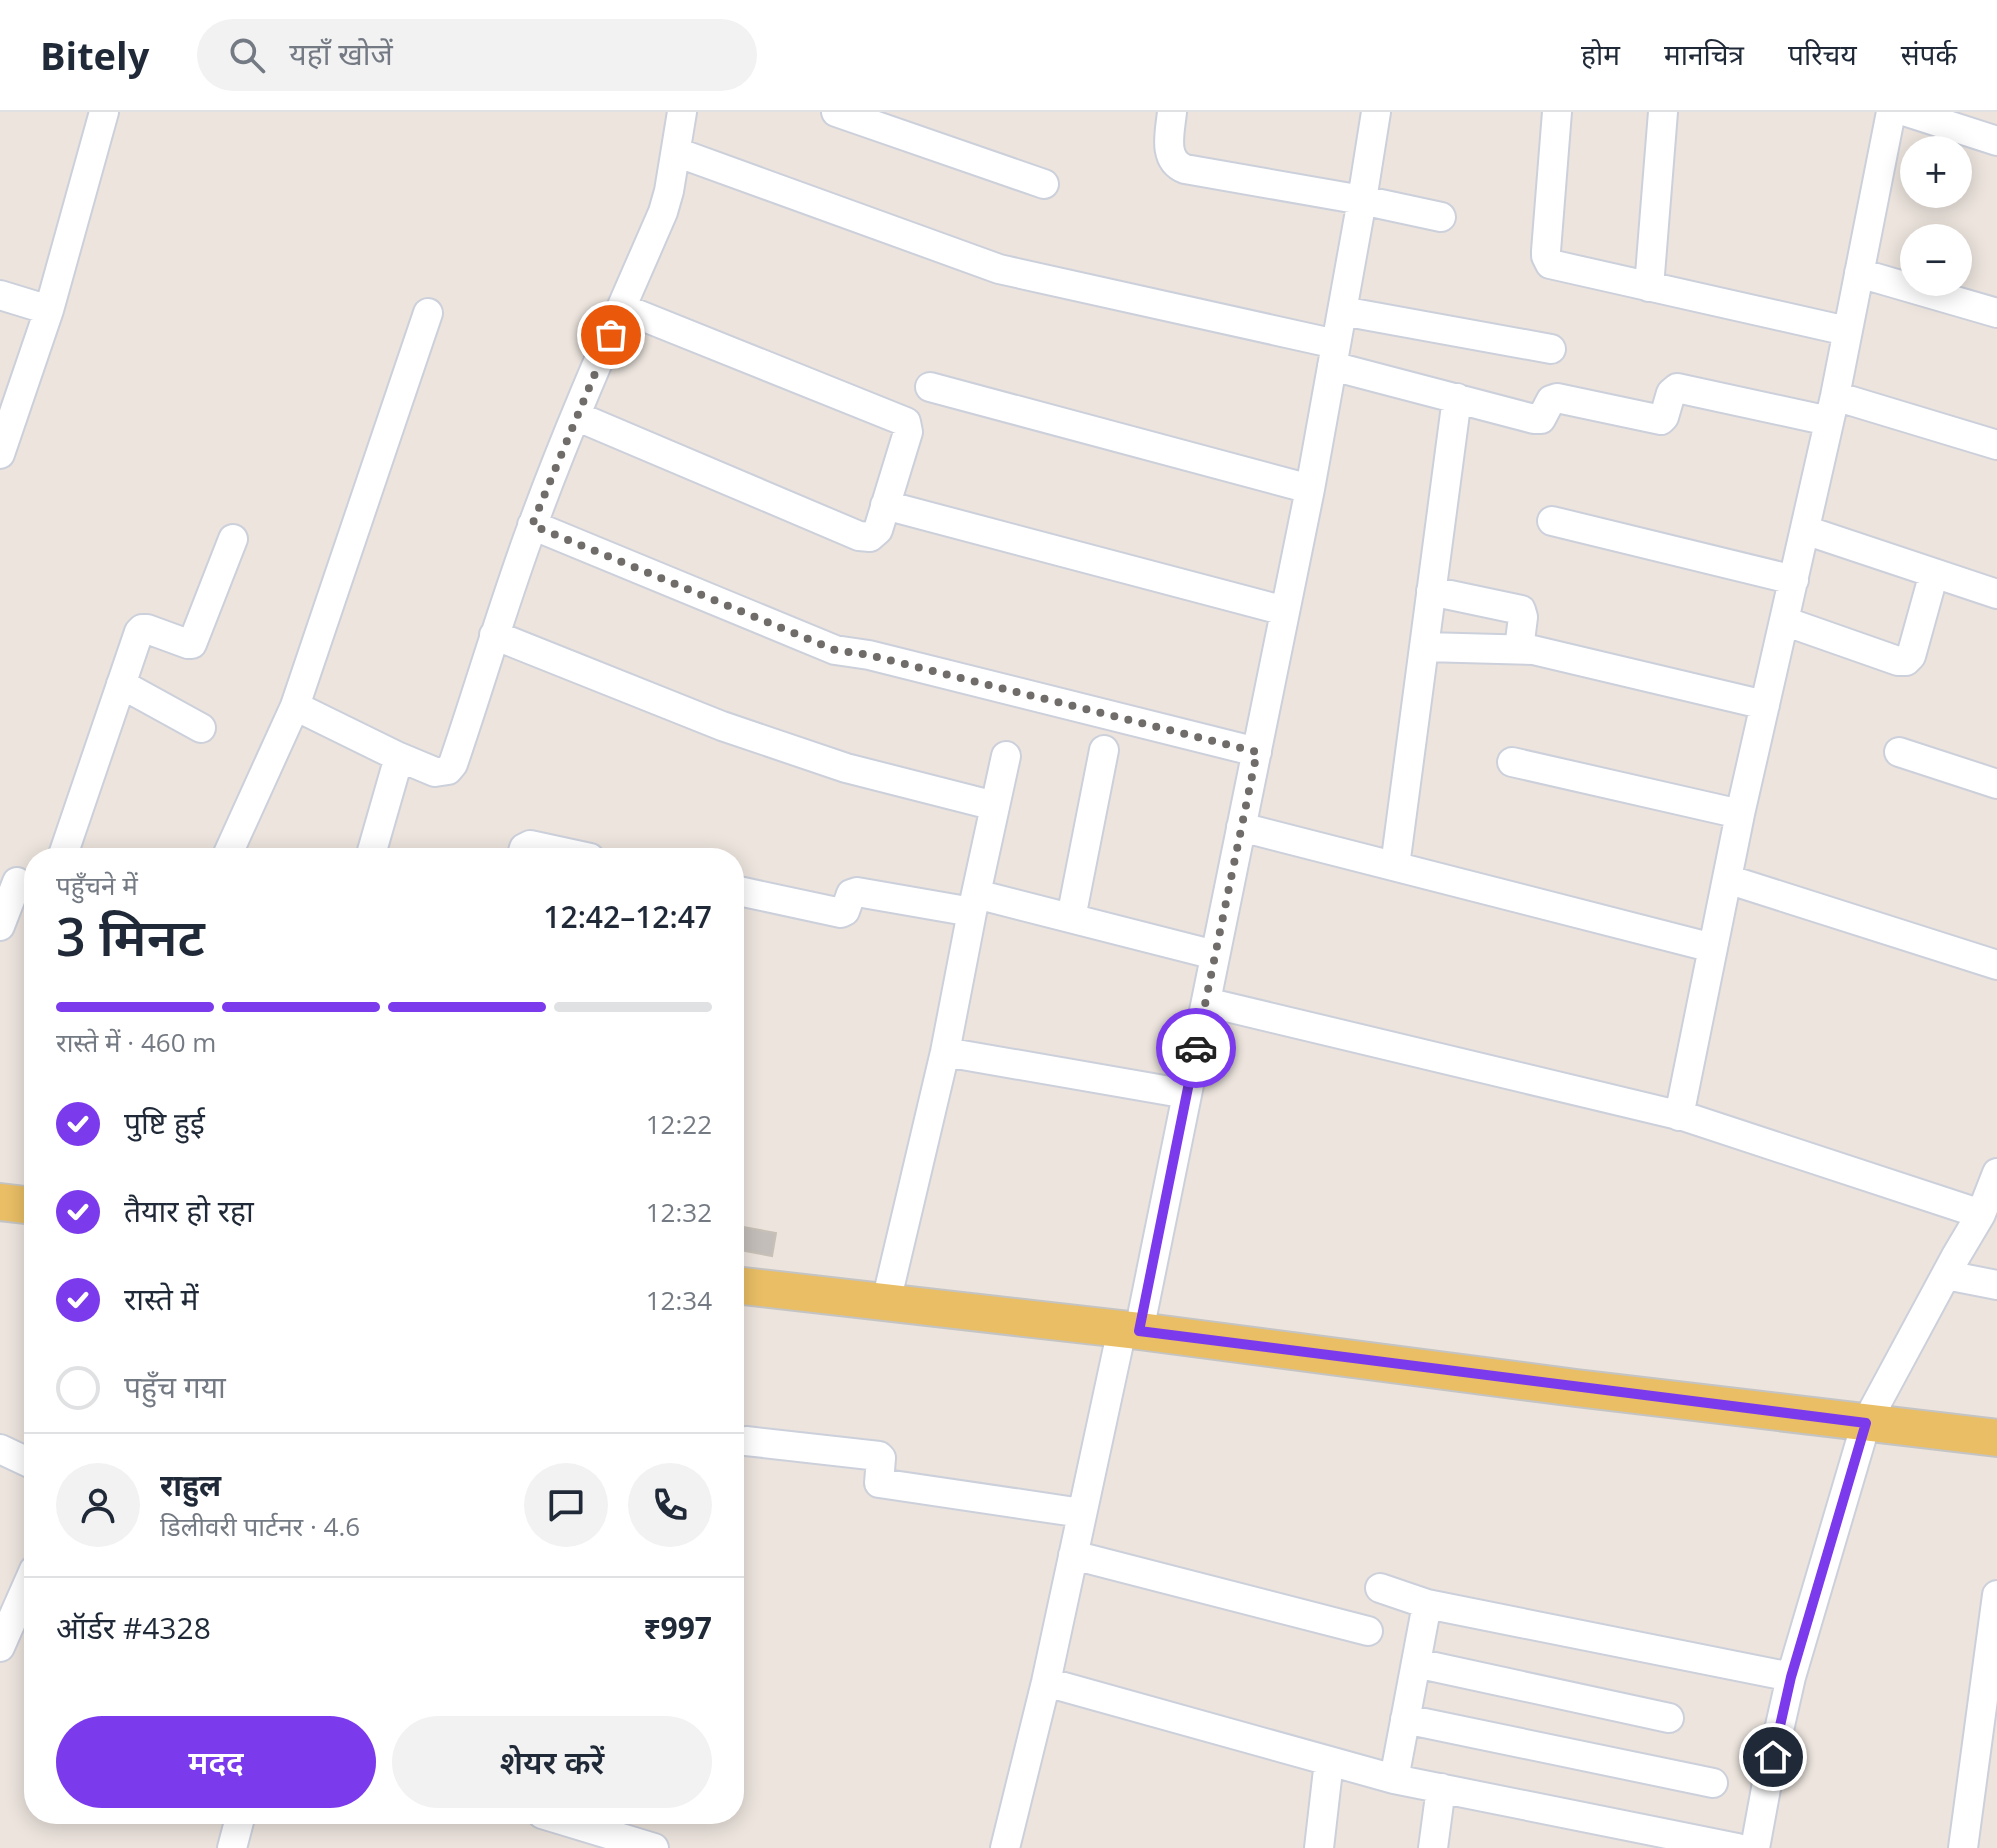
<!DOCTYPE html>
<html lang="hi">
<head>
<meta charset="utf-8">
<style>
  body { margin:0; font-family:"Open Sans","Noto Sans Devanagari",sans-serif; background:#f2f2f3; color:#1f2937; height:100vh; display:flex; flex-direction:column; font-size:30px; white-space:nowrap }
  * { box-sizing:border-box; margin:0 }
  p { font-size:26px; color:#747a83 }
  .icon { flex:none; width:44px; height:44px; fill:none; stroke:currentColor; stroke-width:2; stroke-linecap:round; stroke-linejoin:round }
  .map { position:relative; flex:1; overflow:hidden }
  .side { position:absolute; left:24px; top:736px; width:720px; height:976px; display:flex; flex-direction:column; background:#fff; border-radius:32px; box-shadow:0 4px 20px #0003 }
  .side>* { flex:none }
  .controls { position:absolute; left:1900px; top:24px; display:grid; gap:16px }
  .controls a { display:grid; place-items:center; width:72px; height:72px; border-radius:50%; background:#fff; box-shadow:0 4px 20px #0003; font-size:40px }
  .pin { position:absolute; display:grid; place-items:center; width:68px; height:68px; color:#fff; margin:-34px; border:4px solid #fff; border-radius:50%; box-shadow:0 2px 8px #0007 }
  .courier { position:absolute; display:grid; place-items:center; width:80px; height:80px; margin:-40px; border:6px solid #7c3aed; border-radius:50%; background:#fff; color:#222; box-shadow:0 2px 10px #0007 }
  .overview em { font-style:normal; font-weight:600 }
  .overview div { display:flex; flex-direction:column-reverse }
  .overview { display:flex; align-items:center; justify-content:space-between; height:136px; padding:0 32px }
  h1 { font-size:52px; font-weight:600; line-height:60px }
  .bar { display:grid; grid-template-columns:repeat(4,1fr); gap:12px 8px; align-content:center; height:96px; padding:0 32px }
  .bar i { height:10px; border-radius:6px; background:#e0e1e3 }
  .bar .active { background:#7c3aed }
  .bar p { grid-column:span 4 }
  .line { display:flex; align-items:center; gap:20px; padding:0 32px; border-top:2px solid #e0e1e3 }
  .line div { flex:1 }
  .round { display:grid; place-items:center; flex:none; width:84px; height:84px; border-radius:42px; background:#f2f2f3 }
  ol { padding:0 32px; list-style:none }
  li { display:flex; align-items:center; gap:24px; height:88px }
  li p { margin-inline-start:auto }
  li .icon { padding:8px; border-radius:50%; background:#7c3aed; color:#fff; stroke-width:4 }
  li:last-child { color:#747a83 }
  li i { width:44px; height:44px; border:4px solid #e0e1e3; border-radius:50% }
  .action { display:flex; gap:16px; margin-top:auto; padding:16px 32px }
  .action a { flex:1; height:92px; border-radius:48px; background:#7c3aed; color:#fff; font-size:32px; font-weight:600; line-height:92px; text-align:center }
  .action a+a { background:#f2f2f3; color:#1f2937 }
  header { display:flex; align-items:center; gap:48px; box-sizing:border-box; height:112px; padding:0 40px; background:#fff; border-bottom:2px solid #e0e1e3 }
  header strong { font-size:38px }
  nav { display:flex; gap:44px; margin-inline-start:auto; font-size:28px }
  .search { width:560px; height:72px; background:#f2f2f3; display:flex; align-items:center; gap:20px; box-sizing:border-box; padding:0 28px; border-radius:44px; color:#747a83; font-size:30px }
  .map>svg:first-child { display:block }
</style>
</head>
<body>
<header>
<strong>Bitely</strong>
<div class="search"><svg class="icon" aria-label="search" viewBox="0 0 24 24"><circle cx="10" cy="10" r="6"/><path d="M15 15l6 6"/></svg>यहाँ खोजें</div>
<nav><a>होम</a><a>मानचित्र</a><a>परिचय</a><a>संपर्क</a></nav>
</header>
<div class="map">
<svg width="1997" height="1736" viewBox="0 0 1997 1736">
  <rect width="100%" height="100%" fill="#ece4dd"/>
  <path fill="#c4beba" stroke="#c7c0b7" stroke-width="2" d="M738 1114 776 1121 772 1144 734 1137Z"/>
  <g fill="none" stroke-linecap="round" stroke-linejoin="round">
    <defs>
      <path id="minor" d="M836 0 1044 72
        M1172 0C1170 20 1162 48 1185 57L1362 88 1441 105
        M1557 0 1546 139V144L1550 152 1847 219
        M1907 0 1997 29
        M676 40 999 157 1336 232
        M1859 161 1997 201
        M1649 175 1663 0
        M0 183 49 198
        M1342 199 1551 237
        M1332 254 1534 307H1541L1551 288 1557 286 1661 308 1664 305 1671 281 1677 276 1829 309
        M930 275 1310 377
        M1835 284 1997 333
        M576 304 859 424 870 425 878 418 908 320 906 310 622 196
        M0 342 49 198 104 0
        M885 393 1285 499
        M1552 409 1794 468
        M532 413 835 538 869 543 1257 640
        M1805 418 1997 482
        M1431 479 1521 498 1523 505 1519 537
        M1784 509 1898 549H1906L1911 544 1934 461
        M494 523 722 614 846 656 995 694
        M1425 535 1533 538 1765 593
        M121 572 201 616
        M295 594 399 645 435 660 448 658 453 652C480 573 503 493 532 415 571 308 618 204 663 100L669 79 682 0
        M1899 640 1997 672
        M1512 650 1740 702
        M1241 715 1713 836
        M62 746 139 520 142 517H147L188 532H192L233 427
        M226 746 295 594 428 201
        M370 746 399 645
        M521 746 524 736 530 733 590 746
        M1395 754 1457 286
        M1727 767 1997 853
        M734 778 841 801 845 799 851 782 857 780 972 800
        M976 782 1215 843
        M1071 806 1104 638
        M0 814 17 770
        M1206 890 1686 1005 1981 1102
        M945 940 1187 982
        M1679 1004 1740 702 1835 284 1891 0
        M1946 1163 1997 1173
        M886 1190 945 940 972 800 1006 644
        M1139 1219 1310 377 1362 88 1376 0
        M746 1329 879 1344 881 1346 879 1371 1082 1401
        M0 1337 34 1353
        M1073 1443 1368 1519
        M1380 1476 1427 1492 1394 1667
        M1427 1492 1791 1565
        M0 1535 34 1458
        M1416 1551 1669 1606
        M1046 1570 1394 1667 1737 1736
        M1405 1607 1713 1671
        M542 1702 654 1736
        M232 1736 241 1702
        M1005 1736 1046 1570 1122 1217
        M1319 1736 1329 1649
        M1433 1736 1441 1676
        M1755 1736 1767 1671 1791 1565 1866 1311 1956 1144 1981 1102 1997 1061
        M1963 1736 1997 1483"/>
      <path id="major" d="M0 1090 34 1094
        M734 1173 1139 1219 1576 1276 1997 1326"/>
    </defs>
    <use href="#minor" stroke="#ccd0db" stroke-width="32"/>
    <use href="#major" stroke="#c4c4c4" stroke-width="40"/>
    <use href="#minor" stroke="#fff" stroke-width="28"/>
    <use href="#major" stroke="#e9be65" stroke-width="36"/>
  </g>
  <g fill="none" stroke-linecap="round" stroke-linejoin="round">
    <path stroke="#6f6c69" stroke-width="8" stroke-dasharray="0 14.4" d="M611 223 532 413 835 538 869 543 1257 640 1196 936"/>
    <path stroke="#7c3aed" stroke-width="10" d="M1196 936 1139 1219 1866 1311 1791 1565 1773 1645"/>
  </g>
</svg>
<div class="controls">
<a>+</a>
<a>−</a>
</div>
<div class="pin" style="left:611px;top:223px;background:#ea580c"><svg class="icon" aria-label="bag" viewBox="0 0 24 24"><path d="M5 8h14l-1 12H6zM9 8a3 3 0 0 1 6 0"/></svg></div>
<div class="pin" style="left:1773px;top:1645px;background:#1f2937"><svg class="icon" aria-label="home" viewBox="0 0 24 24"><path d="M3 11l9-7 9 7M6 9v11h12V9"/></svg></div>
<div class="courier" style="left:1196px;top:936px"><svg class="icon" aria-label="car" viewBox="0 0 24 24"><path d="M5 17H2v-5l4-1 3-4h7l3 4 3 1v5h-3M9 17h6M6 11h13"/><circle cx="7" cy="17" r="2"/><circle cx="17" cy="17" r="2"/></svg></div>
<section class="side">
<div class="overview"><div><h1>3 मिनट</h1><p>पहुँचने में</p></div><em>12:42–12:47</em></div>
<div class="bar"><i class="active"></i><i class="active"></i><i class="active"></i><i></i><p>रास्ते में · 460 m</p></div>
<ol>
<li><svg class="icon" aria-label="check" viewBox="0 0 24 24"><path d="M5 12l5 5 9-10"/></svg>पुष्टि हुई<p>12:22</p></li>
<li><svg class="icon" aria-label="check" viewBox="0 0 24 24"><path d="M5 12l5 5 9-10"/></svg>तैयार हो रहा<p>12:32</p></li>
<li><svg class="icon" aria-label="check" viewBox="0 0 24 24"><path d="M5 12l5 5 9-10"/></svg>रास्ते में<p>12:34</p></li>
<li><i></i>पहुँच गया</li>
</ol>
<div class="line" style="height:144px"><a class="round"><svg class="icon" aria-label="person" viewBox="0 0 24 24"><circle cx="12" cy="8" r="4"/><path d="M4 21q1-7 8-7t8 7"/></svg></a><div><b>राहुल</b><p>डिलीवरी पार्टनर · 4.6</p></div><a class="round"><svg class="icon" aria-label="chat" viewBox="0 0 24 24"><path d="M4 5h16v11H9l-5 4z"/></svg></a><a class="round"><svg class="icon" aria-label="phone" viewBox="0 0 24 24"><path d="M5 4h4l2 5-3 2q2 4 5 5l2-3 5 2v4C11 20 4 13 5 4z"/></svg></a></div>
<div class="line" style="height:104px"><div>ऑर्डर #4328</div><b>₹997</b></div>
<div class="action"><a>मदद</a><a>शेयर करें</a></div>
</section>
</div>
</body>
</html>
